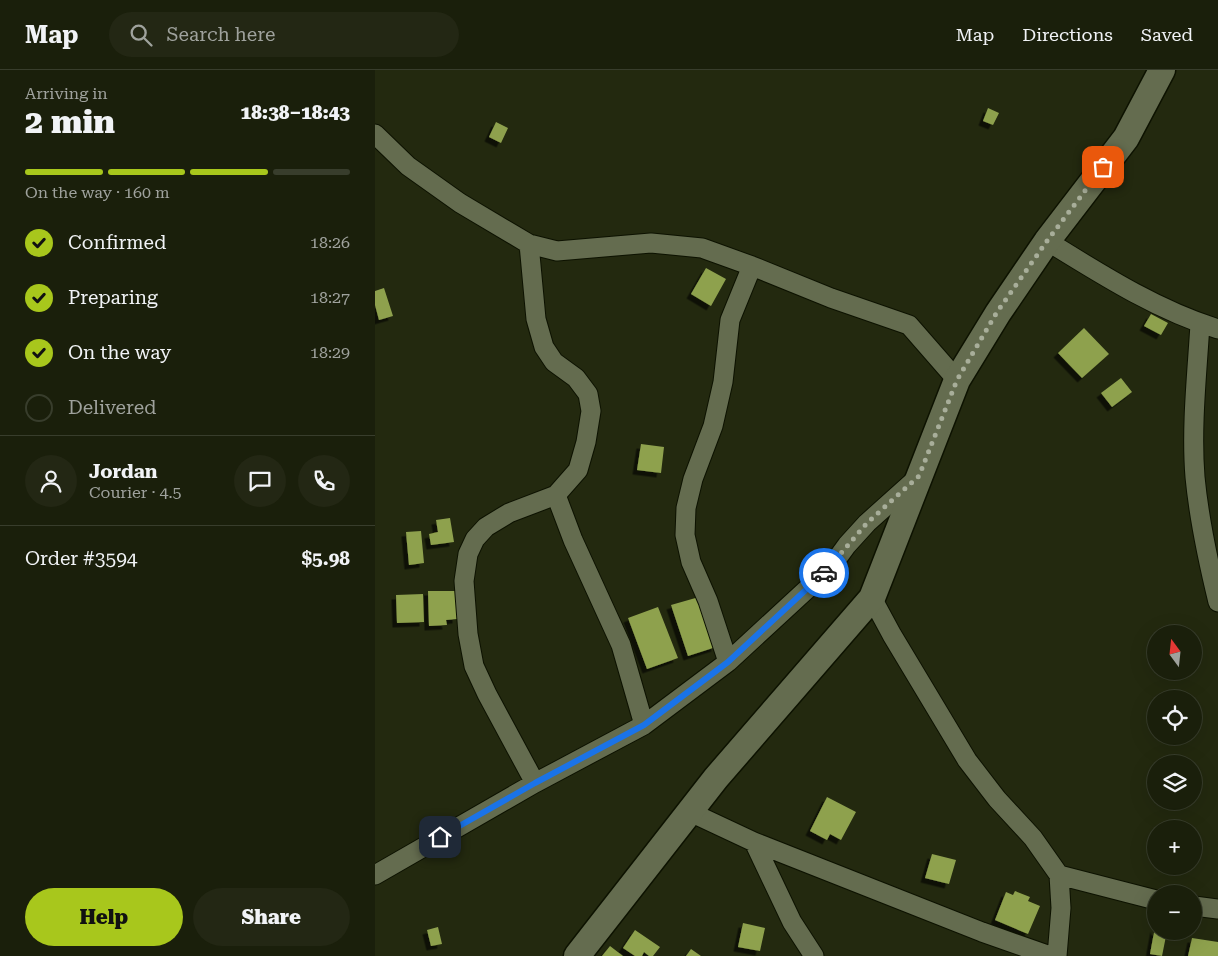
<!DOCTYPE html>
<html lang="en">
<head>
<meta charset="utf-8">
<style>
  body { margin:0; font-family:"Roboto Serif",serif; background:#232714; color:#f1f3f6; height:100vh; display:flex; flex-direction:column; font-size:19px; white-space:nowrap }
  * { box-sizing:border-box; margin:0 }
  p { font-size:16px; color:#9fa29d }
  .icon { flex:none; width:28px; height:28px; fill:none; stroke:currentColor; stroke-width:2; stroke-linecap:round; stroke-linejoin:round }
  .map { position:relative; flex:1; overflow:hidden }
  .details { display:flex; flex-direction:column; background:#1a1f0b; width:375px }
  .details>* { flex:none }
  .needle { width:32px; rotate:345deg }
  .buttons { position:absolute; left:772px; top:555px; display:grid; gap:10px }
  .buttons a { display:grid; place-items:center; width:55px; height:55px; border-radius:50%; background:#1a1f0b; box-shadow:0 5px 20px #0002,0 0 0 1px #383d2c; font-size:25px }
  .pin { position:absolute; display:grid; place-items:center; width:42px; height:42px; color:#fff; margin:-21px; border-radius:10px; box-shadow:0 2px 8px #0006 }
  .courier { position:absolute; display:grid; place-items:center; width:50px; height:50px; margin:-25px; border:4px solid #1a73e8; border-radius:50%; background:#fff; color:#222; box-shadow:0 1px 6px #0007 }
  .summary em { font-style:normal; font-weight:800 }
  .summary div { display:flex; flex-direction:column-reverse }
  .summary { display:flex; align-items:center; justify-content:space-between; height:85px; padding:0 25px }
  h1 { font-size:32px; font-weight:800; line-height:38px }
  .bar { display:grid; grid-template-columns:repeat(4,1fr); gap:8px 5px; align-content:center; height:60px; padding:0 25px }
  .bar i { height:6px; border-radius:4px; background:#383d2c }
  .bar .current { background:#a8c71c }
  .bar p { grid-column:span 4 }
  .line { display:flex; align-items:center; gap:12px; padding:0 25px; border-top:1px solid #383d2c }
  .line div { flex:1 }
  .round { display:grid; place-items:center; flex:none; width:52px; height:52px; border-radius:26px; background:#232714 }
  ol { padding:0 25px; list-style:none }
  li { display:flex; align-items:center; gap:15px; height:55px }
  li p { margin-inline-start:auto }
  li .icon { padding:5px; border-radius:50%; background:#a8c71c; color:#111; stroke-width:4 }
  li:last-child { color:#9fa29d }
  li i { width:28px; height:28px; border:2px solid #383d2c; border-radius:50% }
  .button { display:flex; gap:10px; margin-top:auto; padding:10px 25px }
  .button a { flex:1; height:58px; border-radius:30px; background:#a8c71c; color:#111; font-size:20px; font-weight:800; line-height:58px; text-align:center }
  .button a+a { background:#232714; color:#f1f3f6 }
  header { display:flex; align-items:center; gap:30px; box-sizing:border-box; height:70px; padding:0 25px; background:#1a1f0b; border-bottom:1px solid #383d2c }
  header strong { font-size:24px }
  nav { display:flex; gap:28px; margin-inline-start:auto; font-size:18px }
  .search { width:350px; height:45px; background:#232714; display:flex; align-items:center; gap:12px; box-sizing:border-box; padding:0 18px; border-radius:28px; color:#9fa29d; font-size:19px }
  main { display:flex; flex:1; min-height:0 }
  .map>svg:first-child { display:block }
</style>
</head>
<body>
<header>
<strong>Map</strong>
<div class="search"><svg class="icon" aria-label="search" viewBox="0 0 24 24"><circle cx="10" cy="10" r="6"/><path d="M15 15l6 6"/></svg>Search here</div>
<nav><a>Map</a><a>Directions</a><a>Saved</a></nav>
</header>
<main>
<section class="details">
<div class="summary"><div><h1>2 min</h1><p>Arriving in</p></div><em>18:38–18:43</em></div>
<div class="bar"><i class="current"></i><i class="current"></i><i class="current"></i><i></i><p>On the way · 160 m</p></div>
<ol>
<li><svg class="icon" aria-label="check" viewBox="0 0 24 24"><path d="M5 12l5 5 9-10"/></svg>Confirmed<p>18:26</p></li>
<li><svg class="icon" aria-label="check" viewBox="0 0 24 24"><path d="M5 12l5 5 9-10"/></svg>Preparing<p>18:27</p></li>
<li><svg class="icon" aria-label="check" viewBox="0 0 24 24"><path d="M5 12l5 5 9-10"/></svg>On the way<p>18:29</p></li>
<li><i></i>Delivered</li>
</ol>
<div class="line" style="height:90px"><a class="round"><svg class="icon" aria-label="person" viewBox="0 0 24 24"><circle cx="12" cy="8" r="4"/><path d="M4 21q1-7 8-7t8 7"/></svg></a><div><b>Jordan</b><p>Courier · 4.5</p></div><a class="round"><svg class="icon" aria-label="chat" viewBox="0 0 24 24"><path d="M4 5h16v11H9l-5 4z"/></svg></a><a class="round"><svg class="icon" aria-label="phone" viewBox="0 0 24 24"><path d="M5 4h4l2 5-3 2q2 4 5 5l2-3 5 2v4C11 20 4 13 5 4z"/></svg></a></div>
<div class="line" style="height:65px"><div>Order #3594</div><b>$5.98</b></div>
<div class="button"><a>Help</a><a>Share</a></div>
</section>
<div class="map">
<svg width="843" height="886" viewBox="0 0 843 886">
  <defs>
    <filter id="shadow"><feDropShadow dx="-4.5" dy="4.5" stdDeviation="0" flood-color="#0009"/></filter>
  </defs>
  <rect width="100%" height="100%" fill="#23290f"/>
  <path fill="#8ea14e" filter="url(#shadow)" d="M613 38 624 43 618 55 608 51Z
    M121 52 133 58 126 73 114 67Z
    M331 198 351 209 336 236 316 224Z
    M9 218 18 246 4 250 0 235V221Z
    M776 244 793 253 786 265 769 256Z
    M709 258 734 284 707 308 683 283Z
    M746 308 757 322 737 337 726 323Z
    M266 374 289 377 286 403 262 400Z
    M75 448 79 472 56 475 54 464 63 462 61 450Z
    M46 461 49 493 34 495 31 462Z
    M53 521H80L81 531H86V543H82V549L71 550 72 555 54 556Z
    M48 524 49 552 22 553 21 525Z
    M324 527 341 577 313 586 296 535Z
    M283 537 303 588 272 599 253 548Z
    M452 727 481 742 466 770 455 764 452 770 435 761Z
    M557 784 581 790 574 814 550 808Z
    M640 821 655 827 653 831 665 836 653 864 620 850 631 822 638 825Z
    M368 853 390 858 385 881 363 877Z
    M63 857 67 874 56 876 52 860Z
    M780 857 781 861H792L787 886 775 884Z
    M260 860 285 877 278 886H274L269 882 267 886H260L248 878Z
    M817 868 843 872V886H813Z
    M235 876 248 886H227Z
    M316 879 326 886H311Z"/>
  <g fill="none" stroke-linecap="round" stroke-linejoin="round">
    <defs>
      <path id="street" d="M0 64 33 96 85 133 154 174 182 181 276 173 327 178 377 196 456 228 534 255 582 310
        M672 171C727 205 782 240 843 259
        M154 174 161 249 169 277 179 292 201 308 213 324 216 341 211 372 203 400 181 425 134 443 111 457 100 469 93 484 89 511 93 564 99 596 112 624 160 713
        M825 254C822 304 816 357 820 407 824 449 833 491 843 532
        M181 425 198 470 246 575 269 655
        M497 528 517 565 592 690 622 729 658 768 684 805 686 838 682 886
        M353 592 333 531 316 492 310 465 311 438 318 409 338 356 348 312 355 250 377 196
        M315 742 379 772 607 862 675 886
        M379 772 417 852 439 886
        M0 805 160 713 269 655 353 592 456 497 472 475 492 453 541 409
        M684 805 781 830
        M819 836 843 839"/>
      <path id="secondary" d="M202 886 341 708 497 528 582 310 623 243 672 171 751 68 787 0"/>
    </defs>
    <use href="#street" stroke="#0d1200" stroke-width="21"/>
    <use href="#secondary" stroke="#0d1200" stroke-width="29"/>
    <use href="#street" stroke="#646c4f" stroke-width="19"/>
    <use href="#secondary" stroke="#646c4f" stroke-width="26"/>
  </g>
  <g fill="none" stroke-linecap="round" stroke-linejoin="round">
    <path stroke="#a8ae9a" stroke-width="5" stroke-dasharray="0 9" d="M449 503 492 453 544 406 582 310 622 242 672 171 728 97"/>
    <path stroke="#1a73e8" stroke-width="6" d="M65 767 160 713 269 655 353 592 449 503"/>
  </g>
</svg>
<div class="buttons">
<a><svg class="needle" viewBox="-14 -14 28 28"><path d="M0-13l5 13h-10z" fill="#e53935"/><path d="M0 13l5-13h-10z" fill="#9fa29d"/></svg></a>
<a><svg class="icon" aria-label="locate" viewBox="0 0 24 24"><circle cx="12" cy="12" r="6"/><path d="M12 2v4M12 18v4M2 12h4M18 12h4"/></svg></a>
<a><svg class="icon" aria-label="layers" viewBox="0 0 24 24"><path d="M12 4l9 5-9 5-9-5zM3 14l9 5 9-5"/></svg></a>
<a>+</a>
<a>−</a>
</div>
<div class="pin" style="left:728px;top:97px;background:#ea580c"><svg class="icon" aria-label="bag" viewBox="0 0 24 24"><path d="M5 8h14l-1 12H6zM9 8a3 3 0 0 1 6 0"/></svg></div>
<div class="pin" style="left:65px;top:767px;background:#1f2937"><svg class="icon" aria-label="home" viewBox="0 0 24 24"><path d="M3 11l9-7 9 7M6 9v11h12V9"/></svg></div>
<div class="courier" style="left:449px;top:503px"><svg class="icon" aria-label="car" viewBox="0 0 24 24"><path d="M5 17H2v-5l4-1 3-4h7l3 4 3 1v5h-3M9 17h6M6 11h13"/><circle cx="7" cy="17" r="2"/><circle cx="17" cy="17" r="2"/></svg></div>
</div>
</main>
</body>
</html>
